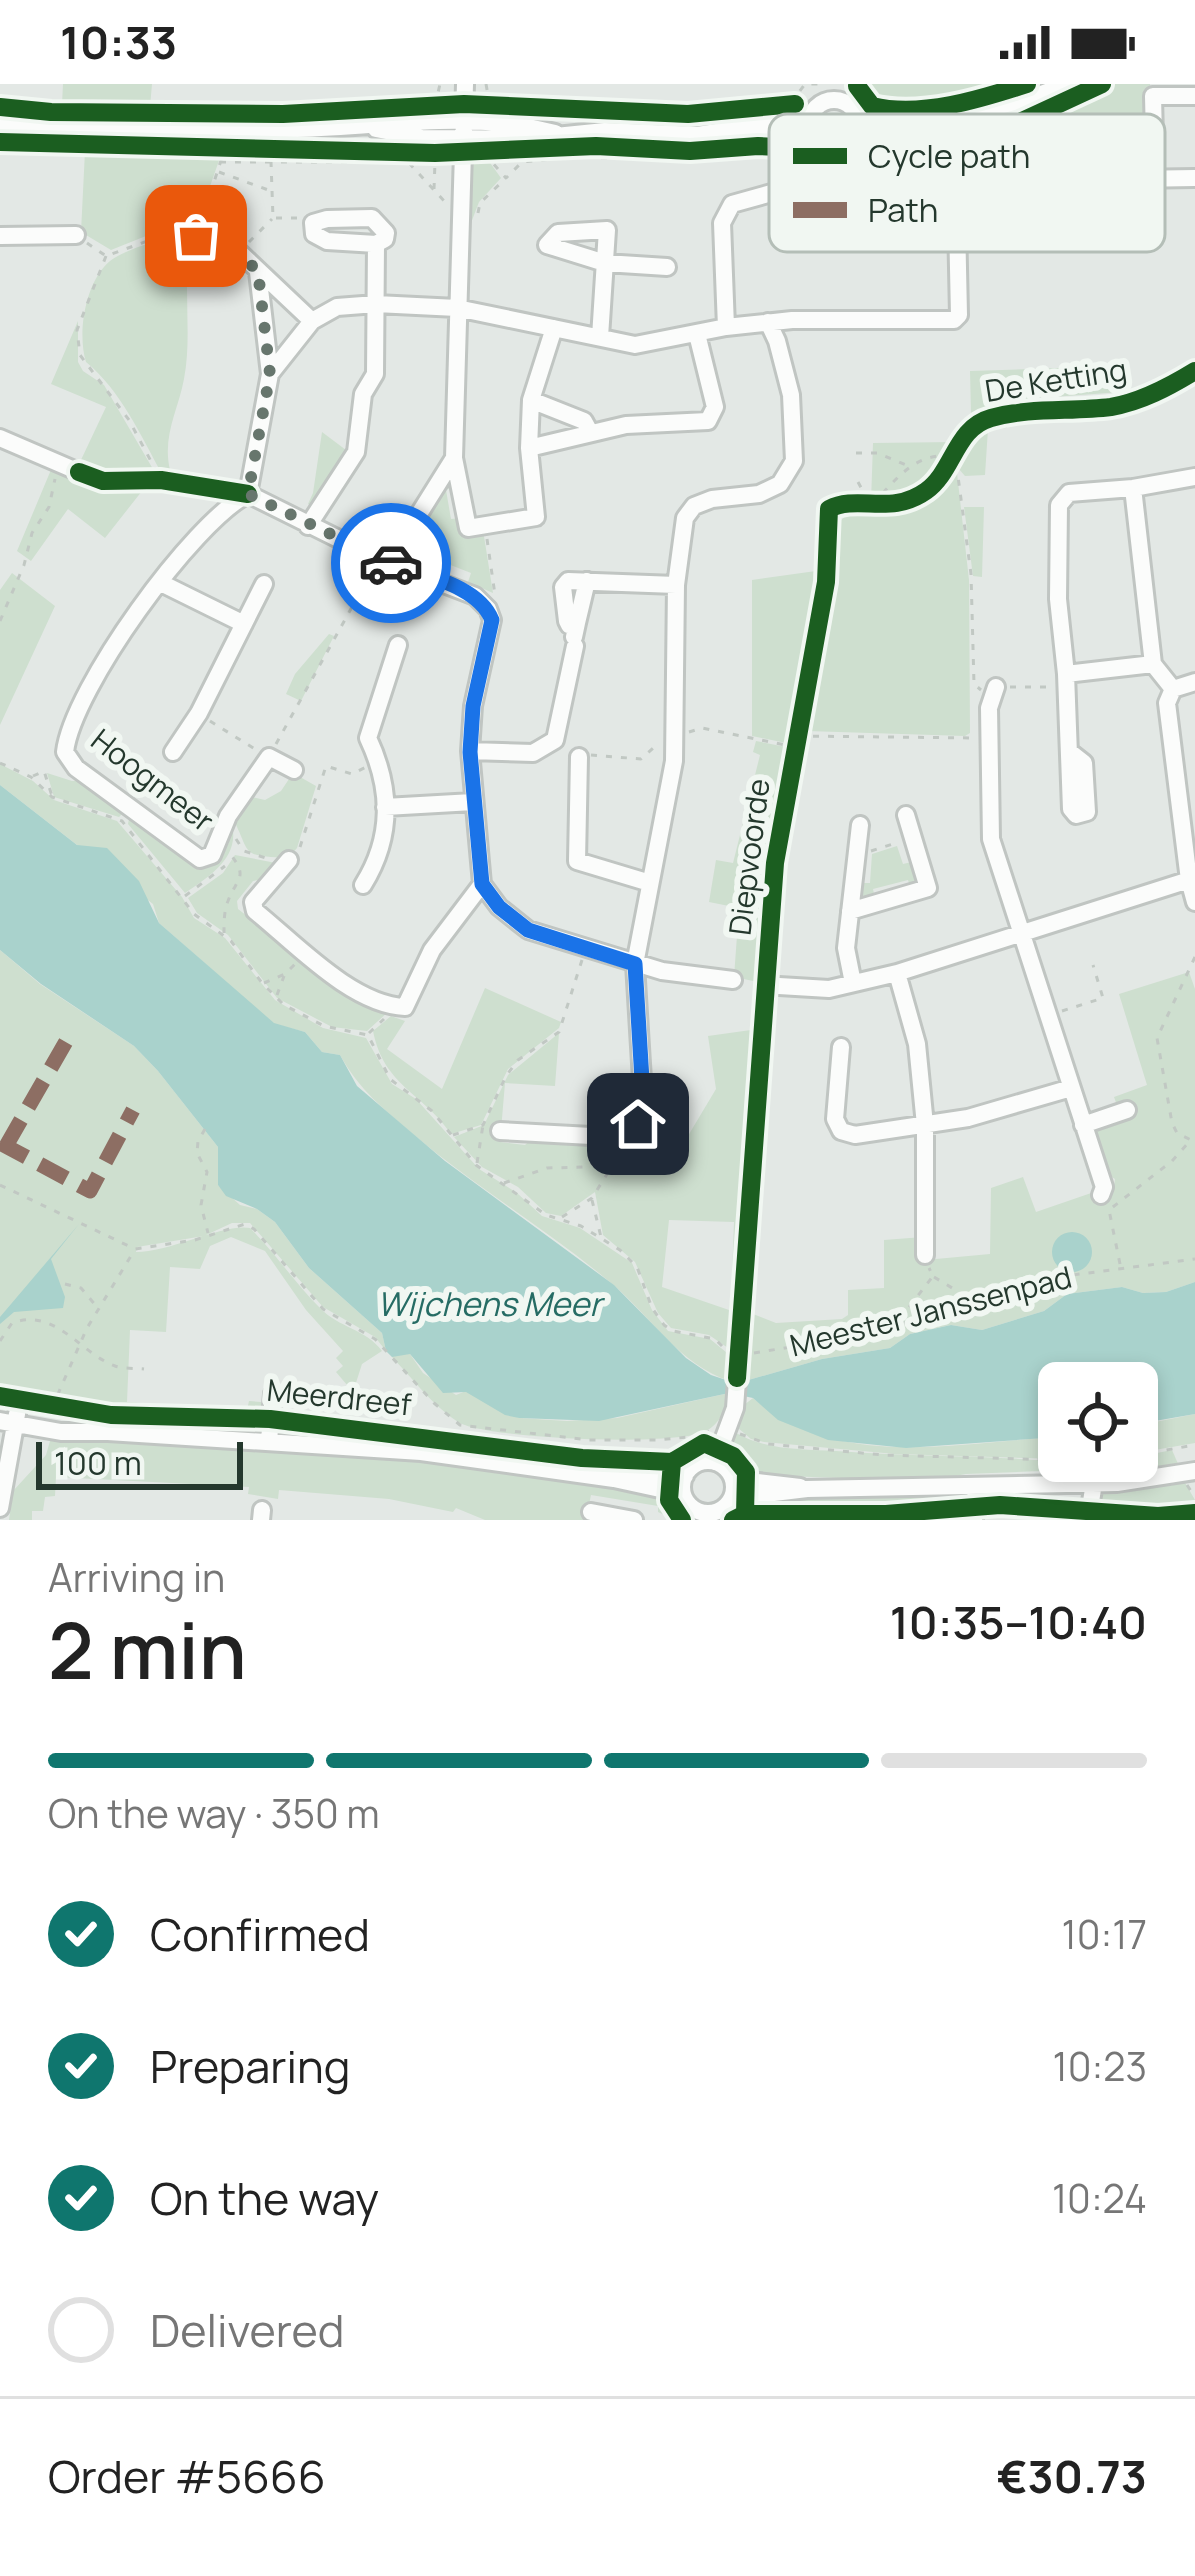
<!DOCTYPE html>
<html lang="en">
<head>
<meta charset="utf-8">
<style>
  body { margin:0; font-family:Manrope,sans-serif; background:#f2f2f2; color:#222; height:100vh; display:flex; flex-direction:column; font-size:45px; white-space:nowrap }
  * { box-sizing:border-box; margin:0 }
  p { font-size:39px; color:#767676 }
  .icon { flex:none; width:66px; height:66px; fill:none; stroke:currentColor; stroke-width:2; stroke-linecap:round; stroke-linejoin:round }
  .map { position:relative; height:1436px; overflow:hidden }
  .details { display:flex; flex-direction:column; background:#fff; flex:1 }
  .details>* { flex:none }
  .fabs { position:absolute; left:1038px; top:1278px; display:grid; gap:24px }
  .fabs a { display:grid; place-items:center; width:120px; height:120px; border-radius:18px; background:#fff; box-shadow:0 6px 18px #0003; font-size:60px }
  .scale { position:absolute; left:36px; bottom:30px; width:207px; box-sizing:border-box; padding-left:12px; border:6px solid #24382d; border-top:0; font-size:33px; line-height:42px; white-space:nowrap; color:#24382d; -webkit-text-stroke:9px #f1f7f2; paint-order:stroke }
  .pin { position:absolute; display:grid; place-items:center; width:102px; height:102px; color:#fff; margin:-51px; border-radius:24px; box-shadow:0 6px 18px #0006 }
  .courier { position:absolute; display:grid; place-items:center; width:120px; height:120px; margin:-60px; border:9px solid #1a73e8; border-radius:50%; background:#fff; color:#222; box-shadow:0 3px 15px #0007 }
  .overview em { font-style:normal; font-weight:600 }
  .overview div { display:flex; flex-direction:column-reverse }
  .overview { display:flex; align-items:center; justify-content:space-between; height:204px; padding:0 48px }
  h1 { font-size:78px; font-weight:600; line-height:90px }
  .bar { display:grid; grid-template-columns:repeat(4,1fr); gap:18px 12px; align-content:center; height:144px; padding:0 48px }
  .bar i { height:15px; border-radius:9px; background:#e0e0e0 }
  .bar .selected { background:#0f766e }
  .bar p { grid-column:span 4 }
  .line { display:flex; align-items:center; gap:30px; padding:0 48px; border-top:3px solid #e0e0e0 }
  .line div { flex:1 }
  ol { padding:0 48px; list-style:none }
  li { display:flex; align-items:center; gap:36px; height:132px }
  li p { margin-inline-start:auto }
  li .icon { padding:12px; border-radius:50%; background:#0f766e; color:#fff; stroke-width:4 }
  li:last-child { color:#767676 }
  li i { width:66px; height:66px; border:6px solid #e0e0e0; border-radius:50% }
  .status { display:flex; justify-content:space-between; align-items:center; height:84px; padding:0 60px; background:#fff; direction:ltr }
  .status svg { height:33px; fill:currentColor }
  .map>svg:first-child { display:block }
</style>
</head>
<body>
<div class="status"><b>10:33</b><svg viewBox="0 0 49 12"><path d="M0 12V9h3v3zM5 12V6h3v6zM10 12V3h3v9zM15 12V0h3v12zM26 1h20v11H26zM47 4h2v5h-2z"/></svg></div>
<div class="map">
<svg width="1195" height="1436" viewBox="0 0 1195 1436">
  <rect width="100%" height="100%" fill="#e3e8e5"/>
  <path fill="#cedfcf" d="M63 0H152L150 23 62 20Z
    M865 0H1007C981 8 915 29 889 19 880 15 872 7 865 0Z
    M1110 0H1150V28L1141 36 1133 30 1115 31 1116 56H1105L1106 35H1084V47L1077 48 1078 74 1074 76V86H1069L1051 32Z
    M228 63 421 71 433 74 223 76Z
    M85 67 222 68 194 148 166 144 111 166 81 148Z
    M488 76 501 94 479 118 466 152 468 79Z
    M183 152 192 155C181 200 193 248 184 295 178 327 162 352 170 386L162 390C140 350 121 307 86 278 77 249 85 198 110 177 124 166 164 153 183 152Z
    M78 237V278L83 287 104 301 157 392 103 390 80 378 106 323 51 300Z
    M1118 282 1121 308 1013 316 971 329 970 287Z
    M1006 333 1007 344 988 345 985 391 965 392 958 384 974 346Z
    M322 348 350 369 313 423 308 420 313 409Z
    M954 358C936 400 919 417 871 418L873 359Z
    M53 381 110 408 142 407 105 454 68 425 31 477 17 467Z
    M454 389 456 402 446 406 451 435 462 434 483 446 493 509 468 498 471 489 430 473 425 484 411 479 405 468Z
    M957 389 969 496 970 649 965 652 807 647 831 542 840 437 847 431C895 432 926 431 957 389Z
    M964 423H984L982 493 973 492Z
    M823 486 809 583 791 660 752 652V496Z
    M12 489 55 522 0 641V506Z
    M329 550 334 552 301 617 286 610 295 590Z
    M756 657 791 664 771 779 763 893 758 898 734 893 739 824 709 818 716 776 733 779 760 671 753 668Z
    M0 680 33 697 54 716 117 737 182 813 194 834 225 854 275 916 323 944 366 954 392 1000 416 1015 479 1085 517 1109 542 1132 580 1144 632 1179 652 1226 668 1247 710 1255 732 1273 730 1297C679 1281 651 1232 611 1199 548 1146 477 1104 414 1051 382 1023 361 1008 340 971L322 968 305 948 274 940 159 839 153 820 0 701Z
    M47 689 72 697 85 696 125 727 119 733 54 713Z
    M293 689 316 702 297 764 288 774C238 772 252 770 232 733L248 712 265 716 281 707Z
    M130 730 194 784 220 779 229 758 225 749 231 738C242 772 210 792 185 809L128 740Z
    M897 762 903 780 916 777 921 798 911 806 908 796 873 805 875 815 862 818 859 799H870L872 770Z
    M235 771 276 779 263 795 253 797 237 817 238 825 346 909 388 928 367 947 332 943 277 914 228 851 197 829 188 814 223 789Z
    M0 866 40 900 134 962 158 987 218 1063V1101L240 1121 257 1125 275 1138 309 1184 382 1249 386 1267 375 1253 323 1223 250 1139H232L204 1152 137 1163 136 1168C170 1168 225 1139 250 1144 275 1169 295 1199 320 1224 339 1244 366 1245 382 1267L362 1280 353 1308 336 1288 343 1282 336 1274 343 1267 306 1226 265 1167 231 1153 210 1162 200 1185 170 1183 166 1248 130 1246 127 1318 247 1326 249 1317 261 1318 265 1331 127 1327 0 1307Z
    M1189 888 1195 905V1198L1166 1208 1143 1209 1122 1203 1067 1210 1044 1227 982 1246 951 1241 910 1250 890 1264 822 1275 745 1297 753 1230 776 1239 842 1235 848 1231V1206L884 1204V1156L923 1153 925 1176 990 1170 991 1104 1023 1093 1036 1128 1097 1107 1099 1112 1113 1109 1115 1095 1107 1090 1090 1044 1118 1024 1114 1013 1147 1001 1119 910Z
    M485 904 561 938 559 944 508 985 481 1041 451 1050C422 1008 384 1002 373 947L391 932 405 937 387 965 442 1005Z
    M758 945 740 1190 732 1193 734 1138 669 1136 662 1203 729 1226 732 1201 739 1204 735 1265 731 1266 709 1251 671 1244 658 1229 635 1178 603 1151 595 1108 561 1132 546 1129 518 1103 482 1083 454 1053 484 1041 508 991 559 949 555 1002 505 999 500 1058 525 1061 533 1054 621 1060 667 1087 716 1005 708 952Z
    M396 1270H410L423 1289 456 1311 466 1307 519 1334 567 1337 617 1334 729 1309C726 1325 720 1340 706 1347 677 1363 485 1355 458 1338 433 1322 412 1294 392 1273Z
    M753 1314C838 1388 957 1358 1059 1353V1375L895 1370 764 1358 751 1355 738 1344 744 1321Z
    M55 1327 226 1340V1343L205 1342 204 1347 54 1333Z
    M1195 1330V1359L1137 1369V1350L1145 1340Z
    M736 1349C766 1366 802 1365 836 1367 911 1373 987 1371 1061 1378L1064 1386 966 1390 928 1397 754 1391 733 1361Z
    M52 1350 222 1360 223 1365 253 1366 254 1362C392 1372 526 1389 662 1410L663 1420 675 1436 658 1428V1422L591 1411 586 1436H485L456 1424 453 1428 389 1415 279 1406 278 1415 248 1410 249 1403 56 1393 55 1412 45 1413 43 1427H32V1436H9L13 1407 46 1371Z
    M1172 1366 1179 1382 1119 1390 1067 1386 1069 1379 1116 1381 1117 1377H1137V1373Z
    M1184 1397 1195 1416V1425L1173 1428 1098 1422 1101 1411 1108 1406Z
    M966 1411 967 1420 858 1427 752 1426 753 1416Z"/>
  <path fill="#a9d2cc" d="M0 701 77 761 107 764 139 797 159 839 274 939 305 948 322 968 340 971 357 1002 445 1077 614 1201 686 1274 711 1291 729 1297H745L822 1275 890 1264 910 1250 951 1241 982 1246 1044 1227 1067 1210 1122 1203 1143 1209 1166 1208 1195 1198V1330L1149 1338 1137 1350V1299H1059V1353L906 1364 828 1356 778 1336 753 1314 729 1309 599 1337 519 1334 505 1331 466 1308 443 1309 410 1270 392 1273 386 1267 382 1249 309 1184 275 1138 257 1125 226 1112 218 1101V1063L158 987 134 962 41 900 0 866Z
    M79 1140 51 1175 65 1213 63 1224 14 1228 0 1240V1233Z
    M1052 1168a20 20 0 1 1 40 0a20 20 0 1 1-40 0Z"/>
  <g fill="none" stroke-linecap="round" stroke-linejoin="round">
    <defs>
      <path id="minor" d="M809 41a25 25 0 1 1 50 0a25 25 0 1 1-50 0Z
        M858 32 916 39
        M0 42C99 44 198 47 297 45 392 43 459 25 555 49
        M376 45 422 54 526 55 605 47 698 51 809 33
        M757 46 811 53
        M856 54C927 45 1000 29 1066 0
        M1155 95 1153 12H1195
        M1070 96 1195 94
        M0 152 76 151
        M196 152 239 168 312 237
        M258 188 270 290
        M726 243 722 139 732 120 811 98 821 86 822 64
        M600 253 607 146 558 149 547 161 605 179 667 183
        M531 316 584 337 590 348
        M0 354 79 388
        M529 364 626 341 708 337 715 323 697 250
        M454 374 468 444 536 433 529 364 531 316 554 244
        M1133 404 1153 580 1173 605 1167 619 1189 796 1195 818
        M248 410 270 290 312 237 337 223 376 220 457 224 635 261 726 243 792 236H954L959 231 957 137 939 125 853 102 843 93 842 65
        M248 410 379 475 475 512 488 525 492 536 473 622 470 667 482 800 499 823 528 846 662 887 733 896
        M248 410C193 438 72 605 65 668L76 684 200 775 212 771 228 732 269 673 294 686
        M308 442 356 368 363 310 375 290 376 160 327 157 314 150 313 139 327 135 372 134 386 149 385 155 376 160
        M389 478 454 374 465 0
        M161 499 244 540
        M577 539 587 497
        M574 553 577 539 569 541 567 537 563 503 568 497 676 501
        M1066 590 1153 580
        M996 603 989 624 991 755 1104 1103 1101 1111
        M1173 605 1195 598
        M470 667 533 669 555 656 575 562
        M173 668 199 629 264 500
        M1070 668 1084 679 1087 728 1076 731 1071 725 1066 590 1058 515 1059 421 1069 409 1133 404 1195 393
        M579 673 577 777 650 799
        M385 723 473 718
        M289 776 253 818 255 827C295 859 352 921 405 923L432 866 482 800
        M363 801C393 753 392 705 368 654L398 561
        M850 827 928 804 906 731
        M897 889 917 960 925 1041V1171
        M853 899 846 864 860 741
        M779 902 829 905 897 889 1189 796
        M841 963 835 1035 841 1047 855 1051 968 1034 1071 1004
        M1083 1041 1127 1026
        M500 1047 628 1054 644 1029 635 880 674 677 676 501 685 434 694 422 712 415 759 410 780 400 794 377 791 311 777 257 768 238
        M0 1337 61 1348H108L421 1368 614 1395 683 1410
        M269 1357 273 1310
        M682 1403a26 26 0 1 1 52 0a26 26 0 1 1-52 0Z
        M715 1378 735 1324 754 1061
        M626 1394 685 1392
        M733 1395 800 1403
        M732 1414 807 1405 1117 1399 1195 1387
        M0 1424 17 1330
        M591 1428 634 1436
        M261 1436 262 1426
        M974 1436 976 1402
        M1088 1436 1094 1399"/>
    </defs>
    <use href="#minor" stroke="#c0c5c2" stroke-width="22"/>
    <path stroke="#c1c8c3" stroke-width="3" stroke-dasharray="6 9" stroke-linecap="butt" d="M486 0 490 22
      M863 0 876 17
      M791 19 805 0H822
      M435 22 440 0
      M1020 38 1056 53
      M794 64 793 69 806 77
      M490 67V76L506 94 522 78 571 73 675 76
      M220 78H270
      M409 79 447 120
      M860 80 875 68
      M219 88 271 107
      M434 105 435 78
      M478 129 480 119 505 95
      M297 134H273L271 78H435V67
      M201 138 226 61
      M249 158 272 135
      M87 159 106 172 164 151 184 150
      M106 172 77 246 80 271 129 336 161 396
      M856 369H877L906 381
      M858 398 871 422C893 399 913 369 949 372L957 385 971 490 974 600 981 606
      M487 455 495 511
      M0 537 24 481 32 449 49 423 55 395
      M1010 603H1048
      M210 637 258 667
      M689 648 702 644 795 663
      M798 652 976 654
      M276 660 372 487
      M591 671 641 675 659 659
      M0 679 31 693 52 713 122 737 194 830 231 857 262 899 284 921 324 942 368 951 390 995 432 1027 476 1081 546 1131 581 1142 620 1166 637 1183 652 1224 664 1241 673 1247 715 1255 723 1263
      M33 692 44 687 52 712
      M236 755 244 767 272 776
      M300 763 326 682 352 690 366 683
      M871 767 896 759
      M185 812 225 782
      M224 849C224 839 224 826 228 817 236 795 249 794 231 771
      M1195 873 1157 954 1172 1039 1177 1049 1195 1058
      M264 899 285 890 296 879
      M277 911 284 892
      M1062 927 1103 914 1093 881
      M369 949 384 935
      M205 1045 198 1057 197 1069 207 1088 201 1121 208 1149
      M453 1051 483 1041 506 992 518 976 559 948 582 876
      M477 1079 483 1041
      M504 1099 547 1084 586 1083 608 1070
      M0 1101 135 1165 195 1156 245 1140 254 1145 323 1225 375 1255 434 1319 460 1341 589 1356H656L700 1352 709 1347
      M592 1116 601 1153
      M562 1133 592 1114 619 1071
      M1120 1180 1109 1126 1172 1077 1190 1057
      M934 1193 972 1216
      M65 1200 81 1204 97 1223
      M900 1235 933 1192 929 1184
      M0 1257 12 1239C55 1223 80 1269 115 1282 123 1285 135 1284 144 1285
      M754 1269 870 1250 1042 1195 1195 1175
      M49 1322 54 1319 87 1244 134 1167
      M740 1350 768 1360 883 1371 1059 1376
      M1137 1371 1195 1361
      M1187 1401 1195 1413
      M1066 1415V1436"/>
    <use href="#minor" stroke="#fbfcfb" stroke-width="16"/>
    <path stroke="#8d6e63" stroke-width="15" stroke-dasharray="30 15" stroke-linecap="butt" d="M0 1059 90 1107 133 1026
      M6 1062 72 947"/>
    <defs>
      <path id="cycleway" d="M857 2 872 22C921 34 981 15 1027 0
        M0 23 51 28 283 30 464 20 688 30 795 20
        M0 58 435 69 596 62 690 67 758 62 797 64
        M797 64 813 77 823 78 852 76 870 64 935 62 1020 38 1102 0
        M79 388 103 397 161 396 248 410
        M737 1294 775 779 826 498 829 425C858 410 891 432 926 407 954 387 955 344 991 334 1030 323 1071 328 1111 323 1141 318 1169 303 1195 287
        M0 1312 111 1331 270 1335 582 1374 672 1378
        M745 1430H886L1000 1421 1158 1432 1195 1429
        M682 1436 669 1416 672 1378 704 1359 733 1372 746 1388 745 1430 733 1436"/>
    </defs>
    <use href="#cycleway" stroke="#f1f7f2" stroke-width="26"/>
    <use href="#cycleway" stroke="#1b5e20" stroke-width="18"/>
  </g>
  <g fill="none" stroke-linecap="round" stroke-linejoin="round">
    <path stroke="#67766d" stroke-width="12" stroke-dasharray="0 21.6" d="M196 152 239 168 258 188 270 290 248 410 391 479"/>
    <path stroke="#1a73e8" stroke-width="15" d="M391 479C424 492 478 501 492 536L473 622 470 668 482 800 499 823 528 846 635 880 644 1029 638 1040"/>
  </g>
  <g text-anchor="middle" stroke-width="12" stroke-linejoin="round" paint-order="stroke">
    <g font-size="30" fill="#24382d" stroke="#f1f7f2">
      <text transform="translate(1056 297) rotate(-9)" y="10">De Ketting</text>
      <text transform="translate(152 697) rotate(38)" y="10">Hoogmeer</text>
      <text transform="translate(750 773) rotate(-83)" y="10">Diepvoorde</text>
      <text transform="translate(931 1228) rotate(-14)" y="10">Meester Janssenpad</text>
      <text transform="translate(339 1314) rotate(6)" y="10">Meerdreef</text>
    </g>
    <g font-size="33" font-style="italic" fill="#266c64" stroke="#f1f7f2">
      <text x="489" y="1232">Wijchens Meer</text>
    </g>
  </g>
  <rect x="769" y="30" width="396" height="138" rx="18" fill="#f1f7f2" stroke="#b4beb7" stroke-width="3"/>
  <rect x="793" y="64" width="54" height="16" fill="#1b5e20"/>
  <rect x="793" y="118" width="54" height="16" fill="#8d6e63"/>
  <g font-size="33" fill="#24382d">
    <text x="868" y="84">Cycle path</text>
    <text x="868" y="138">Path</text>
  </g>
</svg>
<div class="fabs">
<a><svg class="icon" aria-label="locate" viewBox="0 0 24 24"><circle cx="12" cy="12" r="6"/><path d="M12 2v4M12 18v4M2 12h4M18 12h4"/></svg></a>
</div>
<div class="scale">100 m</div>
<div class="pin" style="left:196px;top:152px;background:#ea580c"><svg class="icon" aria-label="bag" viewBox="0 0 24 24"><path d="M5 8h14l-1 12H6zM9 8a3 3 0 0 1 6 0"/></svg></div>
<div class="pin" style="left:638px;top:1040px;background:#1f2937"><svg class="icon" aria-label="home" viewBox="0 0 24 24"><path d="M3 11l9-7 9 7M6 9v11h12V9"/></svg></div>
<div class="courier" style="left:391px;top:479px"><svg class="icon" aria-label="car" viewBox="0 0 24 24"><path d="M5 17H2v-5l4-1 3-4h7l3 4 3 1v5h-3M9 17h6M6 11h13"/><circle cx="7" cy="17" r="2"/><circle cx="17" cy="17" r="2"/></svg></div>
</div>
<section class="details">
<div class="overview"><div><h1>2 min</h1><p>Arriving in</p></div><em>10:35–10:40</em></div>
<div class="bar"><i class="selected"></i><i class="selected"></i><i class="selected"></i><i></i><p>On the way · 350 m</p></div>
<ol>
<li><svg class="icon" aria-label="check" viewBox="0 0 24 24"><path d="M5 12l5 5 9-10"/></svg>Confirmed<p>10:17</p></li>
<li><svg class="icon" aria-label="check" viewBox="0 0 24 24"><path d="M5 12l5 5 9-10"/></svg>Preparing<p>10:23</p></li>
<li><svg class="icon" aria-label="check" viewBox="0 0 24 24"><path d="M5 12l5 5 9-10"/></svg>On the way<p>10:24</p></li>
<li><i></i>Delivered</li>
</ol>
<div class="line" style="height:156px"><div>Order #5666</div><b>€30.73</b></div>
</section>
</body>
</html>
